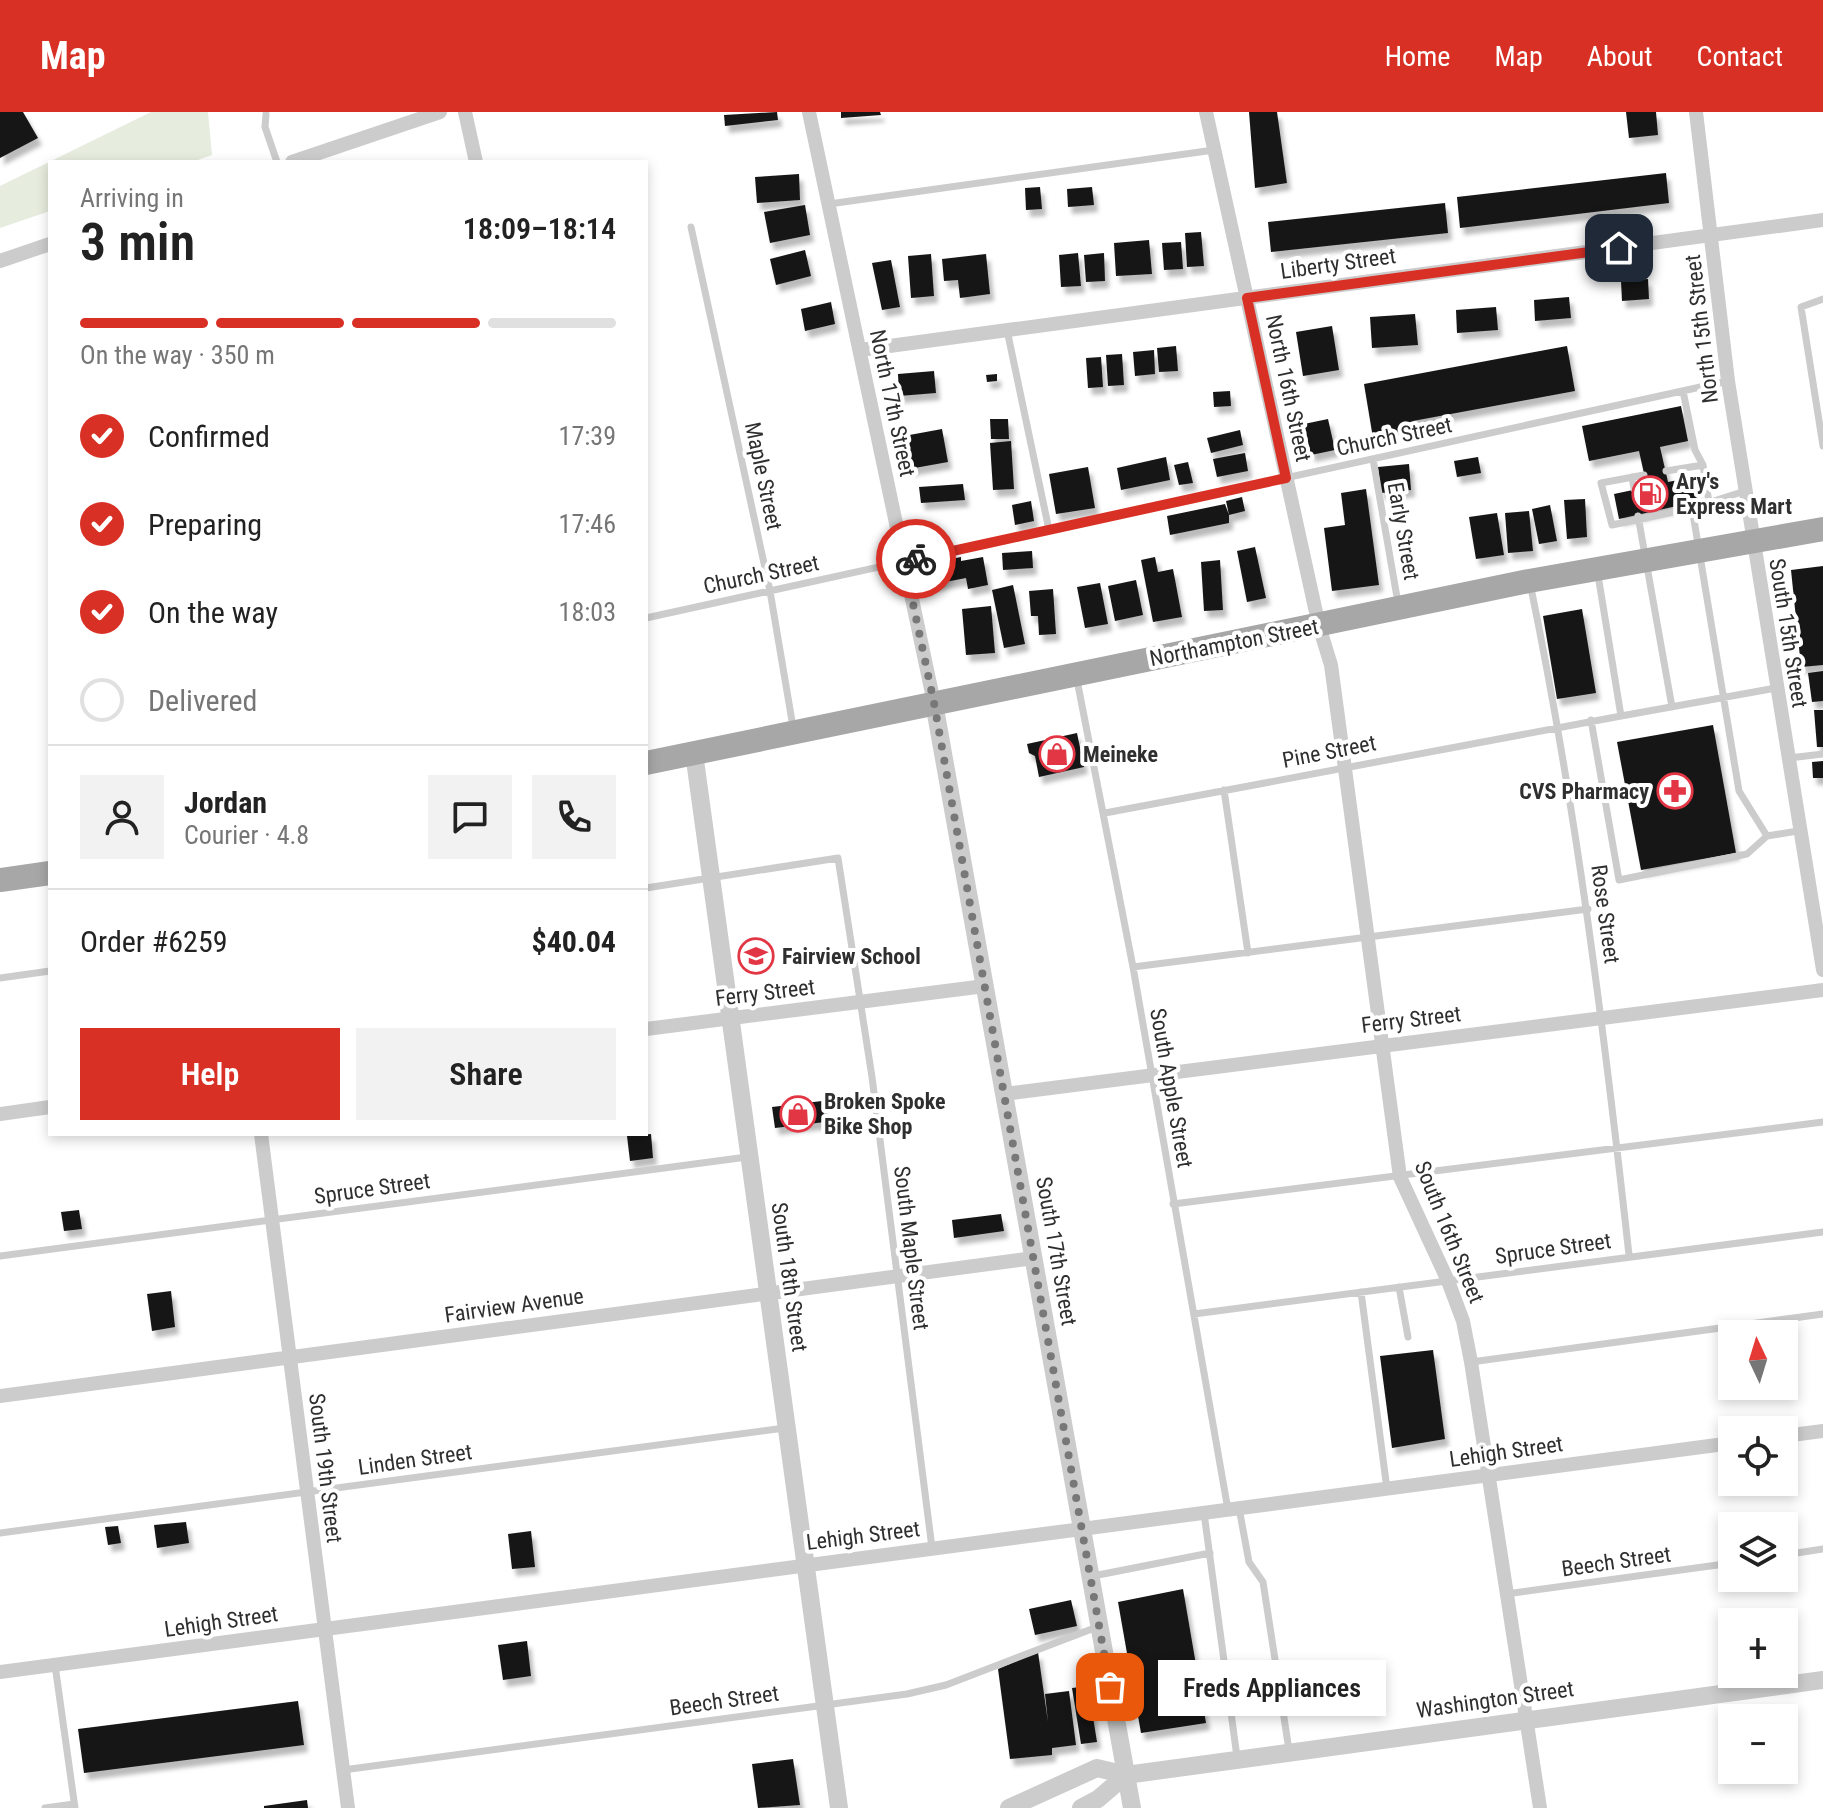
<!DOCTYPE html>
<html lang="en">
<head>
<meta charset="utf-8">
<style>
  body { margin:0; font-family:"Roboto Condensed",sans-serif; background:#f2f2f2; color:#222; height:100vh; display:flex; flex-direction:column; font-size:30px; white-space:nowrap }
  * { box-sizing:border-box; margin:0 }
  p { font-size:26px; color:#767676 }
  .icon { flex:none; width:44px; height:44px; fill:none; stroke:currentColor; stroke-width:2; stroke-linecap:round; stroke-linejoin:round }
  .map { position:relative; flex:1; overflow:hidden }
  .sheet { position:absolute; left:48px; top:48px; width:600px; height:976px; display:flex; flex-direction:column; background:#fff; border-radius:0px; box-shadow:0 4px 12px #0003 }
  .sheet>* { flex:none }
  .needle { width:52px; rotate:356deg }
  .fabs { position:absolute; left:1718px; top:1208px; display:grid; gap:16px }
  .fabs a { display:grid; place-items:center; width:80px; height:80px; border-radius:0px; background:#fff; box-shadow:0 4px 12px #0003; font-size:40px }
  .pin { position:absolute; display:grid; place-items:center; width:68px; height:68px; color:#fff; margin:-34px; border-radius:16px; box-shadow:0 4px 12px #0006 }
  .courier { position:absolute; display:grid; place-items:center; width:80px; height:80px; margin:-40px; border:6px solid #d93025; border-radius:50%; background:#fff; color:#222; box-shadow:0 2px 10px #0007 }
  .bubble { position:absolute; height:56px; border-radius:0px; background:#fff; box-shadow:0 4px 12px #0003; font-size:26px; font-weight:600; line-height:56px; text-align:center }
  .overview em { font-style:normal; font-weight:600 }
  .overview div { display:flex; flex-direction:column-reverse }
  .overview { display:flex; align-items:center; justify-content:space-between; height:136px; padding:0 32px }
  h1 { font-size:52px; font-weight:600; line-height:60px }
  .bar { display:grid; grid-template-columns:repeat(4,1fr); gap:12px 8px; align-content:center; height:96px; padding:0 32px }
  .bar i { height:10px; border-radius:6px; background:#e0e0e0 }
  .bar .on { background:#d93025 }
  .bar p { grid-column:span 4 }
  .line { display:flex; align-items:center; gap:20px; padding:0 32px; border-top:2px solid #e0e0e0 }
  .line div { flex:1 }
  .round { display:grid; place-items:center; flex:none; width:84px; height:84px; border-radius:0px; background:#f2f2f2 }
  ol { padding:0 32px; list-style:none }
  li { display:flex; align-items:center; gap:24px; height:88px }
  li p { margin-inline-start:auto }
  li .icon { padding:8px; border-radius:50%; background:#d93025; color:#fff; stroke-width:4 }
  li:last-child { color:#767676 }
  li i { width:44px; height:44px; border:4px solid #e0e0e0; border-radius:50% }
  .primary-button { display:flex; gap:16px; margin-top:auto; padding:16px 32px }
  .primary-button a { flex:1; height:92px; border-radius:0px; background:#d93025; color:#fff; font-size:32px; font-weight:600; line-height:92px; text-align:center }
  .primary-button a+a { background:#f2f2f2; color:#222 }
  header { display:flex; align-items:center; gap:48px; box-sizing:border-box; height:112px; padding:0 40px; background:#d93025; color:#fff }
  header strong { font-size:38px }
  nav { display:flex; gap:44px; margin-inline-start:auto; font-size:28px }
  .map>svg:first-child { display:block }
</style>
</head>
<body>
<header>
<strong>Map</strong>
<nav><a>Home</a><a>Map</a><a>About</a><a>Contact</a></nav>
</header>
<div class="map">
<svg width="1823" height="1696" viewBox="0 0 1823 1696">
  <defs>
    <filter id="shadow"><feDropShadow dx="4" dy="7" stdDeviation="2" flood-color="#0004"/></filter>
  </defs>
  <rect width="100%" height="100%" fill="#fff"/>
  <path fill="#e6ecde" d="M151 0H208L212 43 192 50H50V99L0 116V74Z"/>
  <path fill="#161616" filter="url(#shadow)" d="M0 0H23L38 26 0 46Z
    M777 0 778 8 725 14 724 3Z
    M841 0H880L881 3 841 6Z
    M1249 0H1277L1287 71 1255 76Z
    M1626 0H1656L1658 23 1629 26Z
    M1666 61 1669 91 1460 116 1457 85Z
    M799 62 800 88 757 91 755 65Z
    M1040 75 1042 97 1026 98 1025 76Z
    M1092 75 1094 93 1068 95 1067 77Z
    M1445 91 1448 121 1271 140 1268 110Z
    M805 93 810 123 770 131 764 100Z
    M1201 120 1204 154 1187 155 1185 121Z
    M1149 128 1152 162 1116 164 1114 131Z
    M1181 130 1183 157 1164 158 1162 131Z
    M805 138 811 164 776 173 770 147Z
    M1078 141 1081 174 1061 175 1059 143Z
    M1104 141 1105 169 1086 170 1084 143Z
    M931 142 934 184 911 186 908 144Z
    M986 142 990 182 960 186 958 168 944 169 942 147Z
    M891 148 900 195 882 198 872 151Z
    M1648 167 1649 187 1622 189 1621 169Z
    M1569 185 1571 206 1535 209 1534 188Z
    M831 190 835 212 805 219 801 197Z
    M1496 195 1498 218 1457 221 1456 198Z
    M1415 202 1418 233 1372 236 1370 205Z
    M1332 214 1339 258 1303 264 1296 220Z
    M1176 234 1178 259 1159 260 1157 236Z
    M1567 234 1575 279 1413 309 1415 318 1373 326 1364 272Z
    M1154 238 1155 262 1135 264 1133 240Z
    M1122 242 1124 273 1108 274 1106 243Z
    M1101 245 1103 275 1088 276 1086 246Z
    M934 259 936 281 899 284 898 262Z
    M997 262V269L987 270 986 263Z
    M1230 279 1231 294 1214 295 1213 280Z
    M1681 294 1688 329 1660 335 1668 370 1693 365 1699 389 1619 407 1614 382 1647 375 1639 339 1589 349 1582 314Z
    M990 307H1008L1009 327H991Z
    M1328 307 1335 338 1311 343 1304 312Z
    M942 317 948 350 909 357 904 324Z
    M1240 318 1243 333 1211 341 1207 326Z
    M1011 329 1014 377 993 378 990 331Z
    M1245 341 1248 359 1217 365 1213 347Z
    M1166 345 1170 368 1121 378 1117 356Z
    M1478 345 1481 361 1457 365 1454 349Z
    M1188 350 1193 371 1179 373 1174 353Z
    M1409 352 1411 378 1381 381 1378 355Z
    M1088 355 1095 396 1056 402 1049 362Z
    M963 372 965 388 921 391 919 375Z
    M1366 377 1379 473 1332 479 1324 416 1345 413 1341 381Z
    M1242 385 1245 399 1229 403V411L1170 423 1167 404 1225 392 1229 403 1226 389Z
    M1585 387 1587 425 1567 427 1564 388Z
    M1031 389 1034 409 1015 413 1012 393Z
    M1550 393 1557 429 1539 432 1532 397Z
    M1529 399 1533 439 1508 441 1505 401Z
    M1497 401 1504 443 1476 447 1469 405Z
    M1255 435 1266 486 1247 490 1237 439Z
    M1032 439 1033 456 1003 458 1002 441Z
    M961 445V449L983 445 988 473 968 477 966 466 935 472 931 451Z
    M1155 445 1158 460 1173 457 1182 505 1153 510 1141 448Z
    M1220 448 1223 498 1204 499 1201 450Z
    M1823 454V553L1801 555 1791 458Z
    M1136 468 1143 503 1115 509 1108 474Z
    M1100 471 1108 512 1085 516 1077 475Z
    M1013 473 1025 532 1004 536 992 478Z
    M1053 477 1056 522 1039 523 1038 504H1031L1029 479Z
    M991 494 995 541 966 543 962 497Z
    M1582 497 1596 581 1557 587 1543 504Z
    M1823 559V589L1812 590 1808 561Z
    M1814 598H1823V635H1817Z
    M1713 613 1736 741 1641 758 1617 630Z
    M1077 621 1084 655 1039 665 1035 644 1029 641 1027 632Z
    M1823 649V666H1813L1812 650Z
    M822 989 825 1010 775 1016 772 995Z
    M651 1022 653 1046 630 1049 627 1024Z
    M79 1098 82 1117 64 1119 61 1100Z
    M1001 1102 1004 1119 954 1126 952 1108Z
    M171 1179 175 1215 152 1219 147 1182Z
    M1433 1238 1445 1327 1392 1336 1380 1244Z
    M186 1410 189 1431 157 1436 154 1413Z
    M118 1414 121 1431 108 1433 105 1415Z
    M531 1419 535 1455 512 1457 508 1422Z
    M1183 1477 1206 1611 1141 1621 1118 1490Z
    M1071 1488 1077 1514 1035 1523 1029 1497Z
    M527 1529 531 1564 503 1568 498 1533Z
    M1038 1540 1048 1610 1045 1582 1069 1579 1076 1633 1052 1636V1643L1010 1647 998 1557Z
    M1088 1574 1097 1630 1081 1632 1072 1576Z
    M298 1589 304 1633 84 1661 78 1617Z
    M793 1647 800 1693 758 1696 752 1652Z
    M307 1688 308 1696H264V1694Z"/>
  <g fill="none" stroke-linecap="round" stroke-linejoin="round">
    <path stroke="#ccc" stroke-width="7" d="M266 2 265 15 277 50
      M829 92 1214 38
      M691 115 770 479 793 615
      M1823 187 1801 195 1823 334
      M1007 218 1049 418
      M1683 279 1695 338 1703 353
      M1373 347 1398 491
      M1666 359 1703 353 1709 390
      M1644 363 1601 371 1612 413 1692 396 1745 379
      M1632 365 1634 377
      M1692 396 1739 679 1767 724
      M1638 404 1672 595
      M1598 463 1621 604 1776 576
      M1530 471C1576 694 1604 918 1629 1143
      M646 506 1728 269
      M1077 568 1133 855 1228 1398
      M1591 608 1619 768 1747 742 1767 724 1798 719
      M1789 646 1823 642
      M1224 678 1248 841
      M1105 701 1621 604
      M646 776 838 746 872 965 932 1436
      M1133 855 1588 797
      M0 866 50 859
      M1173 1092 1823 1010
      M0 1144 747 1045
      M1399 1175 1408 1225
      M1361 1180 1387 1377
      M1194 1202 1823 1120
      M1471 1250 1823 1202
      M1239 1396 1249 1450 1263 1470 1289 1638
      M1204 1401 1237 1645
      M0 1421 785 1316
      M1784 1443 1823 1437
      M1093 1464 1210 1441
      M1506 1482 1732 1451
      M55 1553 75 1696
      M343 1658 907 1582 946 1573 1097 1515
      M45 1696 74 1692"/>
    <path stroke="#ccc" stroke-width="14" d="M465 0 476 50
      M809 0 934 591
      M1206 0 1319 514 1331 553 1400 1065 1448 1169 1463 1209 1471 1250 1540 1696
      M1696 0 1728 269 1823 858
      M292 50 440 0
      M0 149 50 132
      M860 238 1823 108
      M646 917 985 874
      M1004 982 1823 878
      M0 1002 50 995
      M261 1022 348 1696
      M0 1284 1034 1146
      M1784 1324 1823 1319
      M0 1560 1732 1331"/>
    <path stroke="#ccc" stroke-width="18" d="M934 591 1132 1696
      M694 641 839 1696
      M1009 1696 1097 1656 1126 1663 1823 1568
      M1081 1696 1098 1687 1126 1663"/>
    <path stroke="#a7a7a7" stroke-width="24" d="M646 651 1529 469 1823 417
      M0 768 50 761"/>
  </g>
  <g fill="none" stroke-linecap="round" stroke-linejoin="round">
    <path stroke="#787878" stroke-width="8" stroke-dasharray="0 14.4" d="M916 447 904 449 934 591 1110 1575"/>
    <path stroke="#d93025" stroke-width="10" d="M916 447 1286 366 1247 186 1619 136"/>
  </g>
  <defs>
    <symbol id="fuel-ring" viewBox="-11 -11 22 22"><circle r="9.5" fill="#fff" stroke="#e23645" stroke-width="1.5"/><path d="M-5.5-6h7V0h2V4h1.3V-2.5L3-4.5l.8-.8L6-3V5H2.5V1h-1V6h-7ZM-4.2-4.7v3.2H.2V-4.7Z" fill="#e23645"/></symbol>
    <symbol id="shop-ring" viewBox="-11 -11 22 22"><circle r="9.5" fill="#fff" stroke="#e23645" stroke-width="1.5"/><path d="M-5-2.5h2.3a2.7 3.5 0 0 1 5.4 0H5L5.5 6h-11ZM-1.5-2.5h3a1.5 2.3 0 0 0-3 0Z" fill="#e23645"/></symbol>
    <symbol id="pharmacy-ring" viewBox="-11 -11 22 22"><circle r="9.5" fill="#fff" stroke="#e23645" stroke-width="1.5"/><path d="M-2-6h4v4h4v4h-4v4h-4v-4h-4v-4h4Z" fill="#e23645"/></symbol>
    <symbol id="school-ring" viewBox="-11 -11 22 22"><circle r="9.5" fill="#fff" stroke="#e23645" stroke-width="1.5"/><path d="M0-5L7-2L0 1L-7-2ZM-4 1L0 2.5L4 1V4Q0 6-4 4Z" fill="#e23645"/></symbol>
  </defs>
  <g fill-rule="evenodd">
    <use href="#fuel-ring" x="1630" y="362" width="40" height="40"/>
    <use href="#shop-ring" x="1037" y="622" width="40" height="40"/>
    <use href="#pharmacy-ring" x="1655" y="659" width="40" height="40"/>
    <use href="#school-ring" x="736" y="824" width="40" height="40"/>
    <use href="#shop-ring" x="778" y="982" width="40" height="40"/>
  </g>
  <g text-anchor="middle" stroke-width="8" stroke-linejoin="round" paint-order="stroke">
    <g font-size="22" fill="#2f2f2f" stroke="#fff">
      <text transform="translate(1338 151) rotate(-8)" y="8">Liberty Street</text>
      <text transform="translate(1701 217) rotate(-97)" y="8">North 15th Street</text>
      <text transform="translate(1289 276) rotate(78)" y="8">North 16th Street</text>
      <text transform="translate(893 291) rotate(78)" y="8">North 17th Street</text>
      <text transform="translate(1394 324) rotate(-12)" y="8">Church Street</text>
      <text transform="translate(764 364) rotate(78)" y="8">Maple Street</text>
      <text transform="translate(1404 419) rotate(80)" y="8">Early Street</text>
      <text transform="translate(761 462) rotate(-12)" y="8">Church Street</text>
      <text transform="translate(1789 521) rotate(81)" y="8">South 15th Street</text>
      <text transform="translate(1234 530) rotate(-11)" y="8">Northampton Street</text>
      <text transform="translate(1329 639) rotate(-11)" y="8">Pine Street</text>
      <text transform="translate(1606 802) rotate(82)" y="8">Rose Street</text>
      <text transform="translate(765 880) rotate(-7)" y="8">Ferry Street</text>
      <text transform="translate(1411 907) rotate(-7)" y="8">Ferry Street</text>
      <text transform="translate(1172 976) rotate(80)" y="8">South Apple Street</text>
      <text transform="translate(372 1076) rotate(-8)" y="8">Spruce Street</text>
      <text transform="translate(1450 1120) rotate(68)" y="8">South 16th Street</text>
      <text transform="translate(912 1136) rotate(83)" y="8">South Maple Street</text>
      <text transform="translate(1553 1136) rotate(-8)" y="8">Spruce Street</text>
      <text transform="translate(1057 1139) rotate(80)" y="8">South 17th Street</text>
      <text transform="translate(790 1165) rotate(82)" y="8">South 18th Street</text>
      <text transform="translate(514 1193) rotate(-8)" y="8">Fairview Avenue</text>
      <text transform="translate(1506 1339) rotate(-8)" y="8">Lehigh Street</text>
      <text transform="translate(415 1347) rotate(-8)" y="8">Linden Street</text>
      <text transform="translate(326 1356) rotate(83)" y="8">South 19th Street</text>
      <text transform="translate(863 1423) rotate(-7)" y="8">Lehigh Street</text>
      <text transform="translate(1616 1449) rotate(-8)" y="8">Beech Street</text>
      <text transform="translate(221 1509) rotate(-8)" y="8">Lehigh Street</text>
      <text transform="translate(1495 1587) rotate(-8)" y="8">Washington Street</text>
      <text transform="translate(724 1588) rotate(-8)" y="8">Beech Street</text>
    </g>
    <g font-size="22" font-weight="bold" fill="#2f2f2f" stroke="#fff" text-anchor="start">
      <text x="1676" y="377">Ary's<tspan x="1676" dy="25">Express Mart</tspan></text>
      <text x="1083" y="650">Meineke</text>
      <text x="1649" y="687" text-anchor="end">CVS Pharmacy</text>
      <text x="782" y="852">Fairview School</text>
      <text x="824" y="997">Broken Spoke<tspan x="824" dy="25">Bike Shop</tspan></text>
    </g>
  </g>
</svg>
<div class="fabs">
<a><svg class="needle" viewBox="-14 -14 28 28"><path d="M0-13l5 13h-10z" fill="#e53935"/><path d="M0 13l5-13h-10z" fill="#767676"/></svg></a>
<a><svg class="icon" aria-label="locate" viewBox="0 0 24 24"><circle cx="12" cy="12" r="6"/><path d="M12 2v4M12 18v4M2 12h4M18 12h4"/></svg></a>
<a><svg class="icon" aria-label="layers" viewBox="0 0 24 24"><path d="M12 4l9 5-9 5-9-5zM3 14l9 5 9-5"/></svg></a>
<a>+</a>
<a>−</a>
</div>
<div class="pin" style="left:1110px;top:1575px;background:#ea580c"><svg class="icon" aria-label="bag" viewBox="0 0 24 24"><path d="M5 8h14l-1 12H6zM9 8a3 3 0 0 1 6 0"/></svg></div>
<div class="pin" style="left:1619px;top:136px;background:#1f2937"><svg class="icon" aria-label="home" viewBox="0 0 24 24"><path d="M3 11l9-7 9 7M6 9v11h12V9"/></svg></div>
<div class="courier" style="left:916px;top:447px"><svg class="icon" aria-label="bike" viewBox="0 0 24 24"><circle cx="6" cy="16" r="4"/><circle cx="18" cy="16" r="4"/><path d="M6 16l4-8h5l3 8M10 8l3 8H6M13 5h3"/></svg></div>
<div class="bubble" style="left:1158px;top:1548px;width:228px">Freds Appliances</div>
<section class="sheet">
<div class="overview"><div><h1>3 min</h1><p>Arriving in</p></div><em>18:09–18:14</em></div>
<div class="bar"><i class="on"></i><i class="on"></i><i class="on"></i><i></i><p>On the way · 350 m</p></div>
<ol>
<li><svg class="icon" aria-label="check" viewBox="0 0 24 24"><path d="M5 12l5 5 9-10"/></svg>Confirmed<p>17:39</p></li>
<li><svg class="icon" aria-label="check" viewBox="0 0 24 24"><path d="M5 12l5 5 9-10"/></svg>Preparing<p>17:46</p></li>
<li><svg class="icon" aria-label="check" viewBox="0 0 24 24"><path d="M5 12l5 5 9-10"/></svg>On the way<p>18:03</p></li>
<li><i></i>Delivered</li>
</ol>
<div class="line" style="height:144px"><a class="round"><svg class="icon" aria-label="person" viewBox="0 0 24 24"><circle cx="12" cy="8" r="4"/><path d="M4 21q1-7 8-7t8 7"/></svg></a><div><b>Jordan</b><p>Courier · 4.8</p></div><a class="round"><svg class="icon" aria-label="chat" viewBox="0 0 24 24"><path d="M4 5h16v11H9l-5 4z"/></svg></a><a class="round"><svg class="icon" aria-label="phone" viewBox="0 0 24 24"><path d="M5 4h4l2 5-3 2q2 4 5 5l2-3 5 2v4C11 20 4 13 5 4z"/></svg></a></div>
<div class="line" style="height:104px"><div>Order #6259</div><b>$40.04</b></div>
<div class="primary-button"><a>Help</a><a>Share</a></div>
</section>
</div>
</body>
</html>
